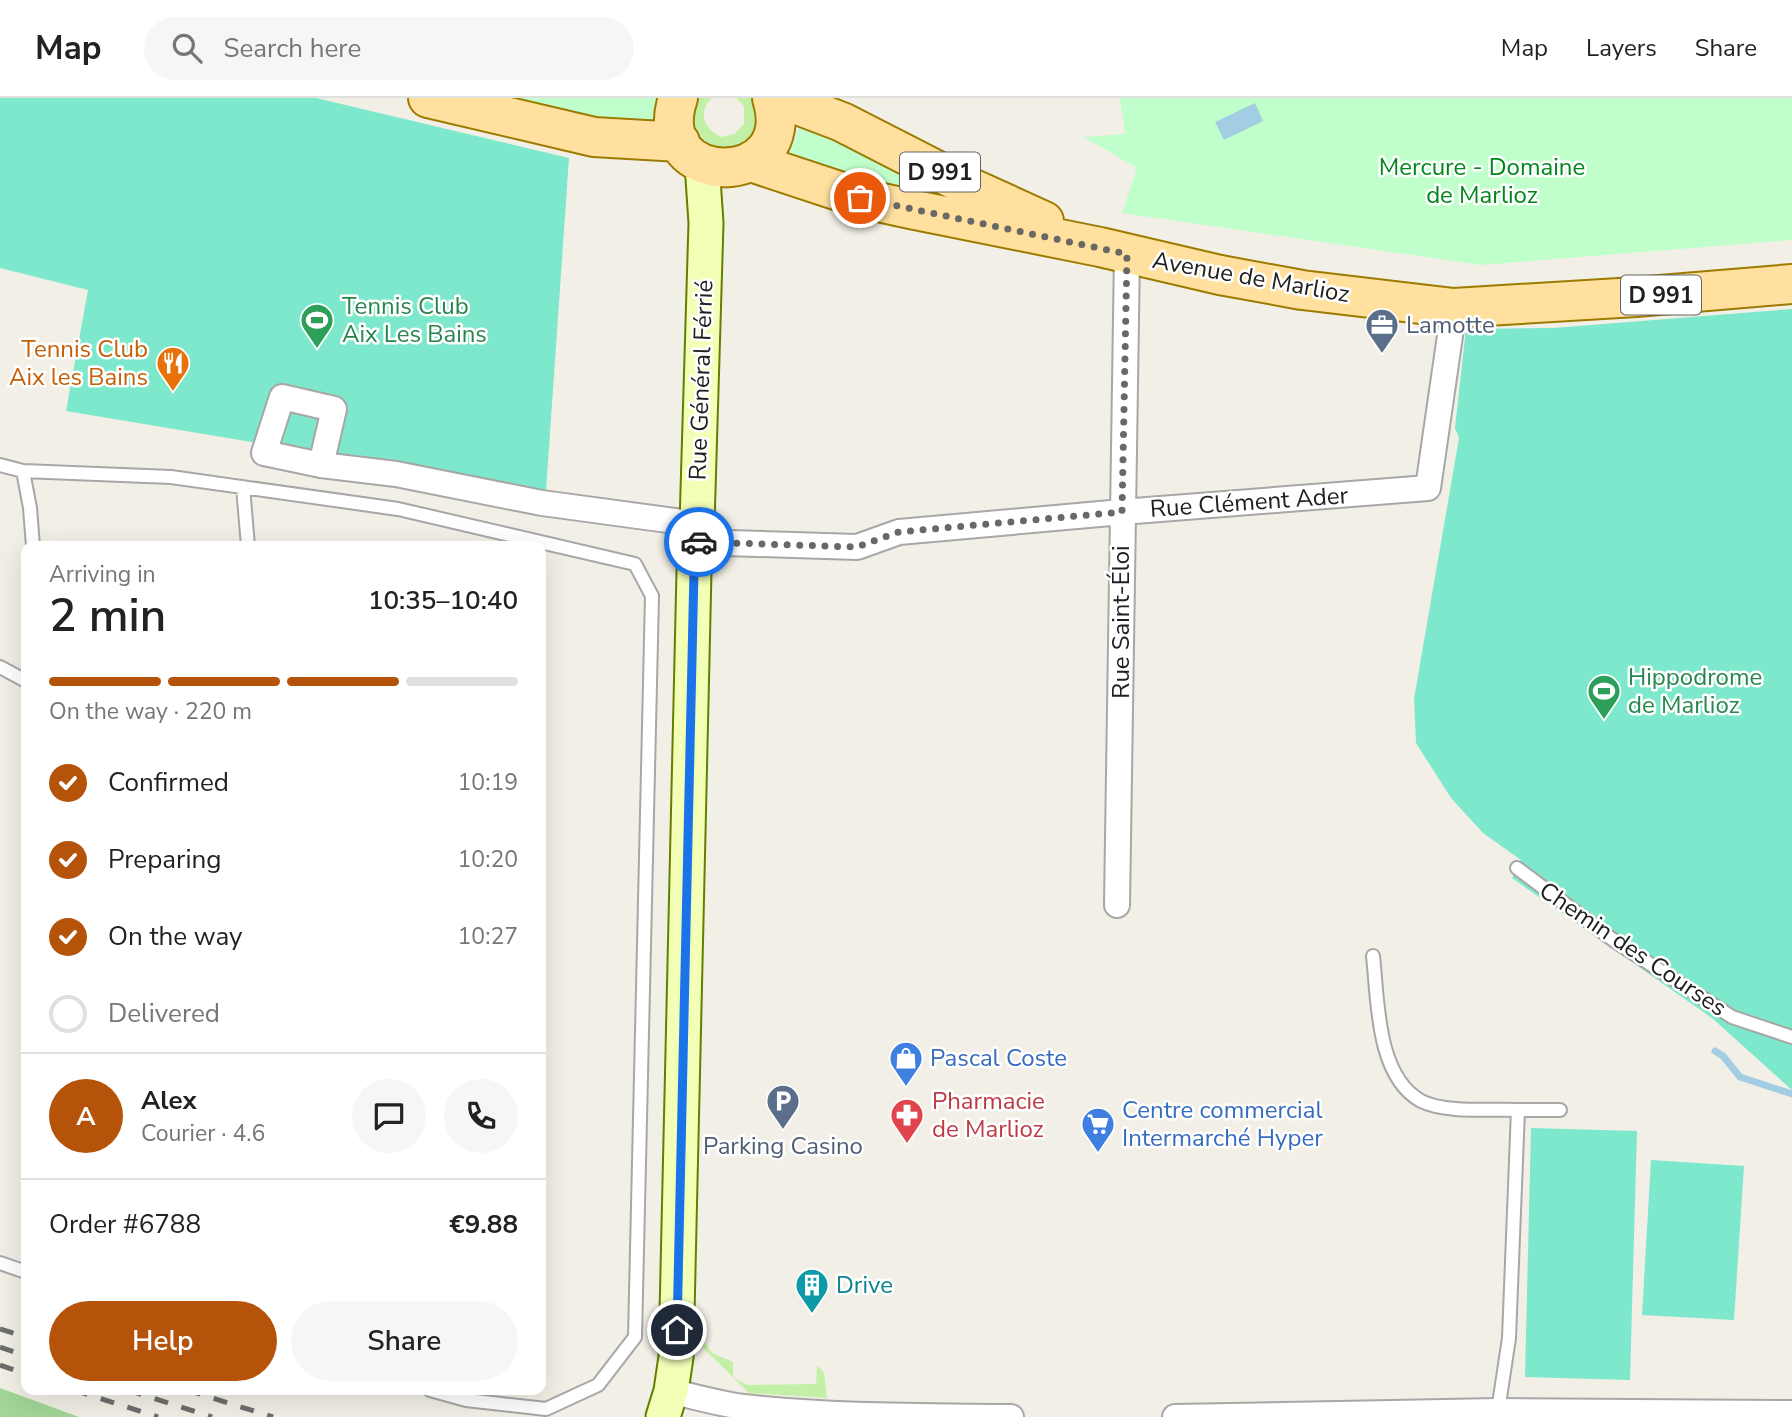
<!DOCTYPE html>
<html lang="en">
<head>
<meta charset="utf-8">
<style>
  body { margin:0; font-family:"Nunito Sans",sans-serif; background:#f6f6f6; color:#222; height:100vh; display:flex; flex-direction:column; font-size:26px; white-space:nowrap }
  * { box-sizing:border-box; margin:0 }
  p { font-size:23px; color:#767676 }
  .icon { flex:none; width:38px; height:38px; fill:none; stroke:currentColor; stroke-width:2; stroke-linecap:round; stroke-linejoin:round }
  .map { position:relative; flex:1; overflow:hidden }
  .sheet { position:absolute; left:21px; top:443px; width:525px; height:854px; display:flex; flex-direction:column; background:#fff; border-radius:14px; box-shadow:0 7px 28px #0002 }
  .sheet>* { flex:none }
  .pin { position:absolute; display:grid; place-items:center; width:60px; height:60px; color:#fff; margin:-30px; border:4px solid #fff; border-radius:50%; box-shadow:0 2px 7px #0007 }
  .courier { position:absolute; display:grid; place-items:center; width:70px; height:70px; margin:-35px; border:5px solid #1a73e8; border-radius:50%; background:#fff; color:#222; box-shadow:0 2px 9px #0007 }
  .summary em { font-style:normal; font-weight:600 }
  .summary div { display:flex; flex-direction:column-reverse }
  .summary { display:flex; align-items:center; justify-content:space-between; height:119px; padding:0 28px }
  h1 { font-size:46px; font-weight:600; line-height:52px }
  .bar { display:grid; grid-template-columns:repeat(4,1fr); gap:10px 7px; align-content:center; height:84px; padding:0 28px }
  .bar i { height:9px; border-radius:5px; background:#e0e0e0 }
  .bar .selected { background:#b45309 }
  .bar p { grid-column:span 4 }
  .line { display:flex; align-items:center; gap:18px; padding:0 28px; border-top:2px solid #e0e0e0 }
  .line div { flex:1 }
  .round { display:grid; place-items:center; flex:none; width:74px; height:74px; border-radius:37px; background:#f6f6f6 }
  ol { padding:0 28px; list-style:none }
  li { display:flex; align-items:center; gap:21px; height:77px }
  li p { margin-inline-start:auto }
  li .icon { padding:7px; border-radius:50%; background:#b45309; color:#fff; stroke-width:4 }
  li:last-child { color:#767676 }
  li i { width:38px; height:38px; border:4px solid #e0e0e0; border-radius:50% }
  .cta { display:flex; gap:14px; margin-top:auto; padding:14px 28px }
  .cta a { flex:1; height:80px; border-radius:42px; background:#b45309; color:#fff; font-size:28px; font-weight:600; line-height:80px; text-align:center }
  .cta a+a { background:#f6f6f6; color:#222 }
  header { display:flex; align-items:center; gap:42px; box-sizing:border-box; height:98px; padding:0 35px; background:#fff; border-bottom:2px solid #e0e0e0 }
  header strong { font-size:33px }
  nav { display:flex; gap:38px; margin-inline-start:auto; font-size:24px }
  .search { width:490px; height:63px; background:#f6f6f6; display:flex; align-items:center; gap:18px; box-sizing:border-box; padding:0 24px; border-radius:38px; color:#767676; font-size:26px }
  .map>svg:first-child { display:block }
</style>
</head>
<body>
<header>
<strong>Map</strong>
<div class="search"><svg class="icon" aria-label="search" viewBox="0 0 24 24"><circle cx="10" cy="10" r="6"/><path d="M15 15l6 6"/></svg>Search here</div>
<nav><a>Map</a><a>Layers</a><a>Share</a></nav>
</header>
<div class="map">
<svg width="1792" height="1319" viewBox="0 0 1792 1319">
  <rect width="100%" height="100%" fill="#f2efe6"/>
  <path fill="#c3f0a7" d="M695 0H712C697 14 704 32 722 39L734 36 744 26V8L736 0H754L757 33 736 51 707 49 692 32Z
    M696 1243H704L712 1255 733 1264V1279L747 1287 816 1286 817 1267 824 1275 827 1300 749 1295Z"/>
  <path fill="#a2d597" d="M0 1290 79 1319H0Z"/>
  <path fill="#c0ffcc" d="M468 0H657L656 30Z
    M1120 0H1792V142L1481 167 1122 115 1137 70 1084 39 1125 36Z
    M802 22 918 82 916 92 910 100 786 65Z"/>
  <path fill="#7de8cb" d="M0 0H316L569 60 546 393 66 313 88 192 0 170Z
    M1792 211V992L1712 920 1512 780 1521 762 1483 735 1451 700 1416 645 1414 601 1459 340 1455 330 1466 231 1553 230Z
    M1531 1030 1637 1033 1630 1282 1525 1279Z
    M1651 1062 1744 1068 1734 1222 1642 1217Z"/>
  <path fill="#a2cde3" d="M1255 5 1263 23 1224 42 1215 24Z"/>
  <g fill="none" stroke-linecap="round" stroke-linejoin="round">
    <path stroke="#a2cde3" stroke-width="7" d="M1715 953 1723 958 1740 979 1792 996"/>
    <defs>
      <path id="lane" d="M0 367 23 373 30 410 33 448
        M23 373 171 379 398 411 635 466 652 498 635 1239 598 1287 546 1311 466 1302 430 1292
        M243 389 248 448
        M0 569 26 583
        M1517 770 1616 844 1732 919 1792 939
        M1373 858C1378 902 1376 978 1421 1003 1444 1015 1491 1011 1518 1012L1509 1240 1498 1313
        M1518 1012H1560
        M0 1165 26 1174"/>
      <path id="street" d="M321 367 264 355 282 299 334 311 321 367 396 376 542 405 697 426
        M695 444 857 449 899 434 1122 414 1428 390 1454 210
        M1117 807 1127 156
        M671 1293C695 1299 720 1306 744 1309 833 1319 922 1318 1011 1319
        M1175 1319 1498 1313 1792 1315"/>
      <path id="secondary" d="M663 1319 671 1293 676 1259 694 473 697 426 706 125 702 66"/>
      <path id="primary" d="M428 0 594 39 680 44
        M678 0C647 92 801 93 772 0
        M779 0 842 24 967 88 1044 123
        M751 64 860 100 910 111 1100 149 1220 177 1302 192 1454 210 1636 199 1792 186"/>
    </defs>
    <use href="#lane" stroke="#a7a7a7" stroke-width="16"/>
    <use href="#street" stroke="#a7a7a7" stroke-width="28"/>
    <use href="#secondary" stroke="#627f00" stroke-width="37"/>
    <use href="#primary" stroke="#9d7b00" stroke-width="42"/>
    <use href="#lane" stroke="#fff" stroke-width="12"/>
    <use href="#street" stroke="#fff" stroke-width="24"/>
    <use href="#secondary" stroke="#f3ffb7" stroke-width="33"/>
    <use href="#primary" stroke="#ffe09e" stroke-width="38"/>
    <path stroke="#6e6e6e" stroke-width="5" stroke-dasharray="14 14" stroke-linecap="butt" d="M0 1231 26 1239
      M0 1249 26 1258
      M0 1267 26 1276
      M74 1292 158 1319
      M128 1292 212 1319
      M187 1292 273 1319"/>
  </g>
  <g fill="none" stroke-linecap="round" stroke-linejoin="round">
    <path stroke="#6a6865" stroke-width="7" stroke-dasharray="0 12.6" d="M699 444 857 449 899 434 1122 414 1127 156 860 100"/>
    <path stroke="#1a73e8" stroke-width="9" d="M677 1232 694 472 695 444H699"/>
  </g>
  <defs>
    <symbol id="stadium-pin" viewBox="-11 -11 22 30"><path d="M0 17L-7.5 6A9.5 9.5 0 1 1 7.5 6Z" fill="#2e9e5b" stroke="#fff"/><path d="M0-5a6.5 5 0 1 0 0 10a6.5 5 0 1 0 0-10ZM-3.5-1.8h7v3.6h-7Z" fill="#fff"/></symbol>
    <symbol id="office-pin" viewBox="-11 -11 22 30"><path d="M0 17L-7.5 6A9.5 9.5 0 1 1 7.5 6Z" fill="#5c6f8a" stroke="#fff"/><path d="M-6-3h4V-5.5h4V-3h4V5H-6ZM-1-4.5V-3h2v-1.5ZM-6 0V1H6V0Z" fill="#fff"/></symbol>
    <symbol id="restaurant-pin" viewBox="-11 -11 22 30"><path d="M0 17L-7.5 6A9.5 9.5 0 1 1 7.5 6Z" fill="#e8710a" stroke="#fff"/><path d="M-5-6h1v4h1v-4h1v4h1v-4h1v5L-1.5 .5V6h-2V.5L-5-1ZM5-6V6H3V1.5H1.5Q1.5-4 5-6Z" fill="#fff"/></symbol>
    <symbol id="shop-pin" viewBox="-11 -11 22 30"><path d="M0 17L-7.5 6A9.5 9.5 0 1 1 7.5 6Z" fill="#3f7fe0" stroke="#fff"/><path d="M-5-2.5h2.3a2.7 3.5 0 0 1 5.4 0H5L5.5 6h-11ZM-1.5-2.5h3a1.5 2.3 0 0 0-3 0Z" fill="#fff"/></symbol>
    <symbol id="parking-pin" viewBox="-11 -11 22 30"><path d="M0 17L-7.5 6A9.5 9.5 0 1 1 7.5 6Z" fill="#5c6f8a" stroke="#fff"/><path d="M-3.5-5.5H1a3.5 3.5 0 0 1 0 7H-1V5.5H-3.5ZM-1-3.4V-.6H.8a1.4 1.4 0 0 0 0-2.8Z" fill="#fff"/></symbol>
    <symbol id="pharmacy-pin" viewBox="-11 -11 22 30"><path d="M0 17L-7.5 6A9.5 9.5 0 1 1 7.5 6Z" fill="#e0444e" stroke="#fff"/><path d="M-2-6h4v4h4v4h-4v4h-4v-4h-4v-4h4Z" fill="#fff"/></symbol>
    <symbol id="supermarket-pin" viewBox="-11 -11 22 30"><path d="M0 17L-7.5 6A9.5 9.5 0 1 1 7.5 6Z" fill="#3f7fe0" stroke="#fff"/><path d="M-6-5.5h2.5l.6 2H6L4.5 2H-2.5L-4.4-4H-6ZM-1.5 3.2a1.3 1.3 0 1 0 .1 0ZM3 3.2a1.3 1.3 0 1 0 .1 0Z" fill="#fff"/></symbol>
    <symbol id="building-pin" viewBox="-11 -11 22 30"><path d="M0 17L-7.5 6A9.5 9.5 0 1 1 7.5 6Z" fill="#0f9aa8" stroke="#fff"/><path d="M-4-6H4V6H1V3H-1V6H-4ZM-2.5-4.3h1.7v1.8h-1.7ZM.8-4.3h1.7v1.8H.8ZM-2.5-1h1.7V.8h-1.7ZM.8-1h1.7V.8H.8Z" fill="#fff"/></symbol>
  </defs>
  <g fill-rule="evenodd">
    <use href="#stadium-pin" x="298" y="203" width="38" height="52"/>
    <use href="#office-pin" x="1363" y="208" width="38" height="52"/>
    <use href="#restaurant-pin" x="154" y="246" width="38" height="52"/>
    <use href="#stadium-pin" x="1585" y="574" width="38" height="52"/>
    <use href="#shop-pin" x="887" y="941" width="38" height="52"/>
    <use href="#parking-pin" x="764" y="984" width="38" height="52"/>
    <use href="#pharmacy-pin" x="888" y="998" width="38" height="52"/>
    <use href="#supermarket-pin" x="1079" y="1007" width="38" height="52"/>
    <use href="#building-pin" x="793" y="1168" width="38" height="52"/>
  </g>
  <g text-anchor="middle" stroke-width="5" stroke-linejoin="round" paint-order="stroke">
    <g fill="#fff" stroke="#636363" stroke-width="2">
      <rect x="900" y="54.5" width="80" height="39" rx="5"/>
      <rect x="1621" y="177.5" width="80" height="39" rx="5"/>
    </g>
    <g font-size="23" font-weight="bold" fill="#202020">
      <text x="940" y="82">D 991</text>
      <text x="1661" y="205">D 991</text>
    </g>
    <g font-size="24" fill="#01861b" stroke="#fff">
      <text x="1482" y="77">Mercure - Domaine<tspan x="1482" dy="28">de Marlioz</tspan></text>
    </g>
    <g font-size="24" fill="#202020" stroke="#fff">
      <text transform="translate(1251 179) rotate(10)" y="8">Avenue de Marlioz</text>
      <text transform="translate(701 282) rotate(-88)" y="8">Rue Général Férrié</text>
      <text transform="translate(1249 404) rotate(-4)" y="8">Rue Clément Ader</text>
      <text transform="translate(1121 524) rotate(-90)" y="8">Rue Saint-Éloi</text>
      <text transform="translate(1633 851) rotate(34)" y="8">Chemin des Courses</text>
    </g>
    <g font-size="24" fill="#27864d" stroke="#fff" text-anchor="start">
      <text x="342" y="216">Tennis Club<tspan x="342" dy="28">Aix Les Bains</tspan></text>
      <text x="1628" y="587">Hippodrome<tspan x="1628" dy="28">de Marlioz</tspan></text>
    </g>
    <g font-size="24" fill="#4e5e75" stroke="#fff" text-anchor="start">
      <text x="1406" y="235">Lamotte</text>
      <text x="783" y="1056" text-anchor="middle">Parking Casino</text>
    </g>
    <g font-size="24" fill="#c56008" stroke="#fff" text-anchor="end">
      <text x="148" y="259">Tennis Club<tspan x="148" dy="28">Aix les Bains</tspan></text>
    </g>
    <g font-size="24" fill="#366cbe" stroke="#fff" text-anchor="start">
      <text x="930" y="968">Pascal Coste</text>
      <text x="1122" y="1020">Centre commercial<tspan x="1122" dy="28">Intermarché Hyper</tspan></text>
    </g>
    <g font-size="24" fill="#be3a42" stroke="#fff" text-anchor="start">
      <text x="932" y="1011">Pharmacie<tspan x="932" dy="28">de Marlioz</tspan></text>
    </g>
    <g font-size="24" fill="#0d838f" stroke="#fff" text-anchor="start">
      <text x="836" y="1195">Drive</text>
    </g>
  </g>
</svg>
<div class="pin" style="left:860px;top:100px;background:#ea580c"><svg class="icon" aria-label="bag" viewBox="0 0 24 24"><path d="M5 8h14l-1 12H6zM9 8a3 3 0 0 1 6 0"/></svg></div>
<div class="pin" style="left:677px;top:1232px;background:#1f2937"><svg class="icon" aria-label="home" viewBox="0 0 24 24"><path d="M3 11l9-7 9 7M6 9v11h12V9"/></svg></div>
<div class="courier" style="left:699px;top:444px"><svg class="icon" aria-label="car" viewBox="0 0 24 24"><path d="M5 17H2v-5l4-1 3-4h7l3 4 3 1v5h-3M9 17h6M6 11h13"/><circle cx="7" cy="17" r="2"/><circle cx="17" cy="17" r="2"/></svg></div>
<section class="sheet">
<div class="summary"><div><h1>2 min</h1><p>Arriving in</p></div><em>10:35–10:40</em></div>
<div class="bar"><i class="selected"></i><i class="selected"></i><i class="selected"></i><i></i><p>On the way · 220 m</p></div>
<ol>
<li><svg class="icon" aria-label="check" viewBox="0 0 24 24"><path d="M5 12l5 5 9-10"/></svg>Confirmed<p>10:19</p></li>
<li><svg class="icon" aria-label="check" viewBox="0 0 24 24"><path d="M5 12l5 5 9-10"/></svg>Preparing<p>10:20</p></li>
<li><svg class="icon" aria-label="check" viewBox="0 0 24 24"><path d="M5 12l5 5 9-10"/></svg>On the way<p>10:27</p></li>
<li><i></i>Delivered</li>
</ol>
<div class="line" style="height:126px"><b class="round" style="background:#b45309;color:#fff">A</b><div><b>Alex</b><p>Courier · 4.6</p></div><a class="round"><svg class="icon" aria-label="chat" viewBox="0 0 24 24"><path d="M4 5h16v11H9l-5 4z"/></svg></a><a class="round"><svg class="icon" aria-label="phone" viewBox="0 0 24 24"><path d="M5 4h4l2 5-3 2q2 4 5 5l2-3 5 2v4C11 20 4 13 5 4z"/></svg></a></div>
<div class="line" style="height:91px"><div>Order #6788</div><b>€9.88</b></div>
<div class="cta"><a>Help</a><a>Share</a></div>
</section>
</div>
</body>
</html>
